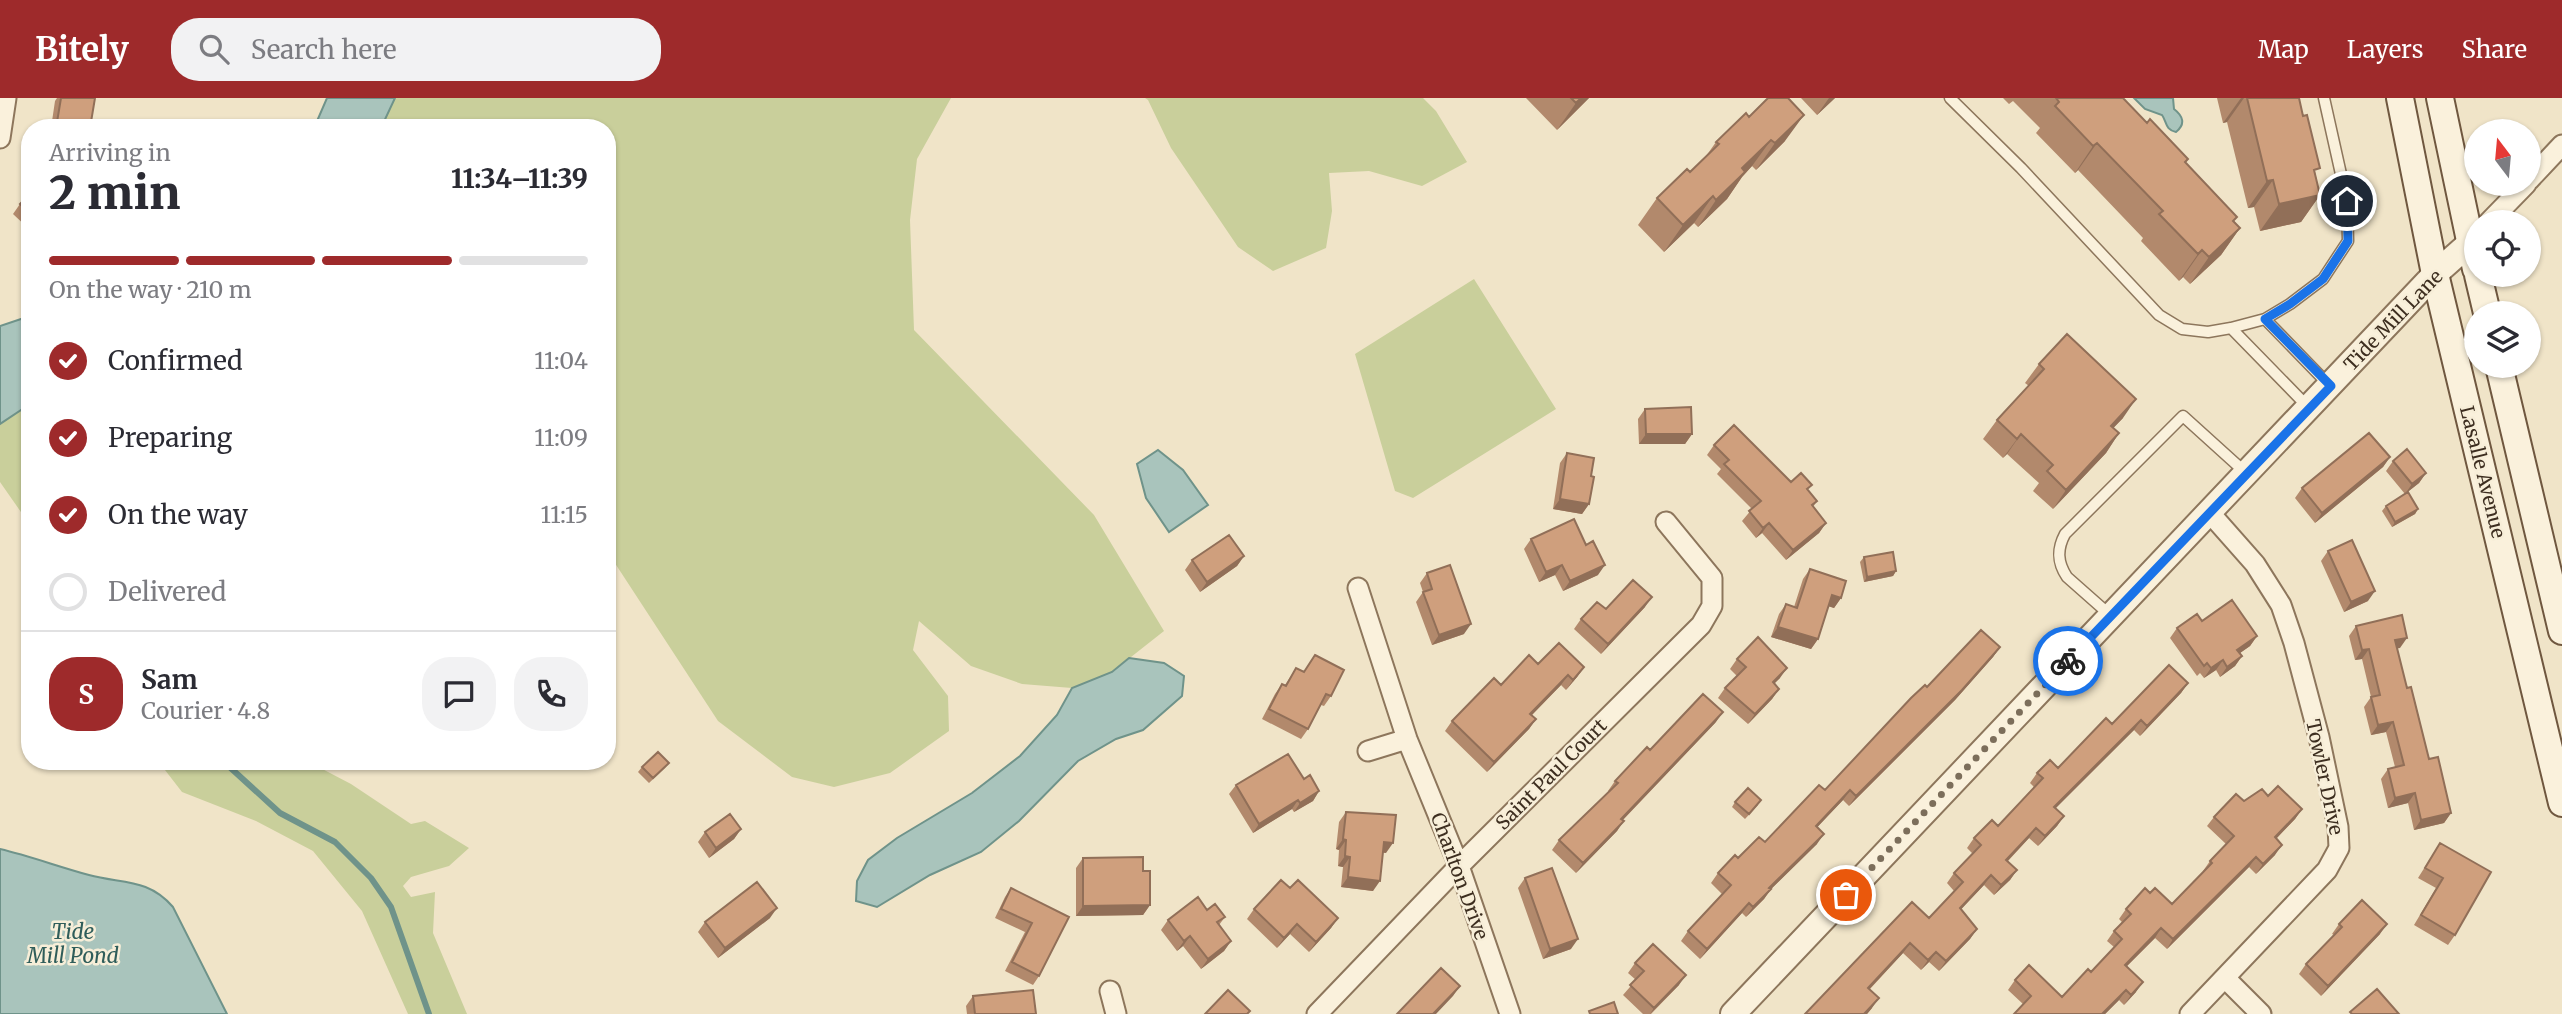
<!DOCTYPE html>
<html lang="en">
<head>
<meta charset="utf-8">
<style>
  body { margin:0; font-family:Merriweather,serif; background:#f2f2f3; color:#2b2b33; height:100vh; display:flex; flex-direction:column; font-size:26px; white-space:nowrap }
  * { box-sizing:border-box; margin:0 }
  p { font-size:23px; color:#7c7c81 }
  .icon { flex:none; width:38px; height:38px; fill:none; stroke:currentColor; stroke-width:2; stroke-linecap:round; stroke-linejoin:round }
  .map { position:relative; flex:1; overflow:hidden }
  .side { position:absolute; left:21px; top:21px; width:595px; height:651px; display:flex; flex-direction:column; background:#fff; border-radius:28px; box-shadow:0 2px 5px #0004 }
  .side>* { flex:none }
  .needle { width:46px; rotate:344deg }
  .controls { position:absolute; left:2464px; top:21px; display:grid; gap:14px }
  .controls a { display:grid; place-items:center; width:77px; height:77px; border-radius:50%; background:#fff; box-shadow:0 2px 5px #0004; font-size:35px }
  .pin { position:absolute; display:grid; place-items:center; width:60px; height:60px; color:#fff; margin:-30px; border:4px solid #fff; border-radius:50%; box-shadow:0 2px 7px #0007 }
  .courier { position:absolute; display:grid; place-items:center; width:70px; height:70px; margin:-35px; border:5px solid #1a73e8; border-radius:50%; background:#fff; color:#222; box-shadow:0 2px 9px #0007 }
  .summary em { font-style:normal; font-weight:800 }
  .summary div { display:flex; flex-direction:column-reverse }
  .summary { display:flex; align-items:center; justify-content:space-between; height:119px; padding:0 28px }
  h1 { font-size:46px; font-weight:800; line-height:52px }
  .bar { display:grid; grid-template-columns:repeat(4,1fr); gap:10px 7px; align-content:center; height:84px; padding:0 28px }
  .bar i { height:9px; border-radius:5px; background:#e1e1e2 }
  .bar .current { background:#9e2a2b }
  .bar p { grid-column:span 4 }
  .line { display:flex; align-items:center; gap:18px; padding:0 28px; border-top:2px solid #e1e1e2 }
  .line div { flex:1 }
  .round { display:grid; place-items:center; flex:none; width:74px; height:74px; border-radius:28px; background:#f2f2f3 }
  ol { padding:0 28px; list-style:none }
  li { display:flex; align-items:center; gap:21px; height:77px }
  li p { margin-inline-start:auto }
  li .icon { padding:7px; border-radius:50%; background:#9e2a2b; color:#fff; stroke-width:4 }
  li:last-child { color:#7c7c81 }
  li i { width:38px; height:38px; border:4px solid #e1e1e2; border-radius:50% }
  header { display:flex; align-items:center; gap:42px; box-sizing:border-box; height:98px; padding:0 35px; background:#9e2a2b; color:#fff }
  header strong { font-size:33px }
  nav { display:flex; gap:38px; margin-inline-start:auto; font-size:24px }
  .search { width:490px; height:63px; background:#f2f2f3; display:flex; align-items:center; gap:18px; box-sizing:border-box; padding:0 24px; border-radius:28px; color:#7c7c81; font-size:26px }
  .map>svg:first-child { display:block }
</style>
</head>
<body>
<header>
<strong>Bitely</strong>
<div class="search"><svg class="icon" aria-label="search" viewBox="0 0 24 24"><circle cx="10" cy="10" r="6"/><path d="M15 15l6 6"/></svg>Search here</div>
<nav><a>Map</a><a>Layers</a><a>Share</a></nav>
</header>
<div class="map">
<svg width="2562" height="916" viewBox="0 0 2562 916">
  <rect width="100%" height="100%" fill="#f0e4c8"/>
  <path fill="#c9cf9b" d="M395 0H951L917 61 910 122 914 232 1094 417 1164 533 1112 574 1072 590 1022 586 971 568 919 523 913 552 948 598 949 633 890 675 834 689 792 679 718 623 607 453V30H381Z
    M1145 0H1423L1436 13 1467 64 1422 88 1369 73 1329 75 1332 113 1326 150 1273 173 1238 149 1171 50 1148 2Z
    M1474 181 1556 311 1413 400 1395 393 1355 256Z
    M30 306V427L0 384V326L9 318Z
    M158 663H307L351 686 411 726 425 723 469 750 449 768 411 779 403 788 411 799 435 794 433 835 467 916H408L362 813 313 753 256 723 182 694Z"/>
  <path fill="#a9c4bc" stroke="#6f938a" stroke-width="2" d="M327 0H395L381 30H314Z
    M2134 0H2173L2174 11C2183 18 2186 26 2176 34 2165 32 2167 24 2162 17L2145 11Z
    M30 218V306L0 326V228Z
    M1158 352 1183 372 1208 407 1169 434 1146 400 1137 366Z
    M1129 560 1164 565 1184 578 1182 598 1143 632 1116 641 1078 663 1019 723 981 754 930 777 877 809 856 803 857 783 868 762 897 740 972 695 1020 658 1057 617 1072 590 1112 574Z
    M0 751C30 758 59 769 89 777 122 786 148 780 173 809L227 916H0Z"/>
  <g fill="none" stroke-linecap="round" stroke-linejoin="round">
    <path stroke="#6f938a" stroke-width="6" d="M223 663 280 715 335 744 371 780 391 809 429 916"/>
    <defs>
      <path id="service" d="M1950 0 2021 70 2159 217 2182 231 2208 234 2231 230 2265 221 2290 206 2323 181 2348 143 2347 103 2324 0
        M2265 221 2330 288
        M2231 230 2309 310
        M2110 517 2067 479C2057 464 2057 451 2065 436L2183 318 2246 375"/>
      <path id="minor" d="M0 40 6 0
        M2529 82 2562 47
        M2489 124 2526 86
        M1358 490 1407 641 1459 768 1510 916
        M1368 653 1407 641
        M2225 880 2261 916
        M1110 893 1116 916
        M1317 916 1459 768 1701 527 1712 508V480L1666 424
        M2190 916 2327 772 2339 750 2338 729 2319 639 2294 545 2281 507 2255 466 2209 414"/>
      <path id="tertiary" d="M1733 916 2435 176 2470 145"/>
      <path id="secondary" d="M2400 0 2435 176 2562 705
        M2440 0 2476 171
        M2478 177 2487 215
        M2499 268 2562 533"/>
    </defs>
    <use href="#service" stroke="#8d765c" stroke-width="13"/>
    <use href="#minor" stroke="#8d765c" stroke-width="23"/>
    <use href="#tertiary" stroke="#8d765c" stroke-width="28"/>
    <use href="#secondary" stroke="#6f573f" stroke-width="30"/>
    <use href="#service" stroke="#faf1dc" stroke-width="10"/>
    <use href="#minor" stroke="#faf1dc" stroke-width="19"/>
    <use href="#tertiary" stroke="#faf1dc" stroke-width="24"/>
    <use href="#secondary" stroke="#faf1dc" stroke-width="26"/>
  </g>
  <path fill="#b2896c" d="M57 0H95L90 30H51L55 3Z
    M1526 0H1589L1557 32Z
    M1801 0H1835L1817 17Z
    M2003 0H2123L2147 25 2188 61 2186 65 2240 130 2221 157 2190 186 2183 179 2179 183 2141 143 2143 140 2078 72 2075 75 2036 35 2040 30 2013 3 2009 6Z
    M2217 0H2299L2320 97 2301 124 2260 133 2254 109 2248 110 2227 24 2223 25Z
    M1749 19 1785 43 1756 72 1752 68 1742 79 1727 101 1698 129 1694 125 1664 154 1638 127 1657 100 1690 74 1704 61 1716 44Z
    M30 96V132L13 116 20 106Z
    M2039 266 2123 320 2113 330 2119 335 2106 355 2053 411 2033 393 2039 385 2007 356 2003 360 1983 341 1997 322 2029 288 2025 285Z
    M1645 311 1692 336 1685 346H1639L1638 321Z
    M1714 347 1808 392 1817 403 1813 409 1826 425 1819 435 1786 462 1762 435 1756 440 1742 423 1752 411 1717 376 1721 371 1707 357Z
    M1567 355 1589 406 1582 416 1553 411 1560 365Z
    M2390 359 2383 369 2315 425 2295 400 2302 390Z
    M2393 363 2426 375 2419 385 2405 396 2386 373Z
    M2386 408 2418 411 2415 416 2392 429 2382 413Z
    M1531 441 1598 477 1563 493 1555 477 1539 484 1524 451Z
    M2328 453 2368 503 2344 514 2321 463Z
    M1244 458 1237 468 1200 494 1185 472 1192 462Z
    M1864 459 1896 473 1893 478 1864 484 1860 464Z
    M1810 471 1841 500 1834 510 1828 508 1818 541 1811 551 1771 539 1779 516 1786 506 1794 509 1803 481Z
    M1427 475 1464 536 1432 547 1416 504 1423 494 1420 485Z
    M1645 509 1601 556 1574 531 1581 521 1606 511Z
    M2202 523 2257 538 2250 548 2240 555 2242 558 2235 568 2220 579 2216 572 2204 580 2200 575 2197 578 2170 540 2177 530Z
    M2356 528 2400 550H2397L2407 590 2429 661 2451 715 2444 725 2414 732 2408 705 2388 710 2381 681 2388 671 2395 669 2386 634 2371 637 2364 609 2371 599 2362 561 2355 562 2349 538Z
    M2000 549 1993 559 1955 602 1849 708 1843 702 1817 729V746L1771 791 1764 801 1746 819 1742 815 1700 861 1681 843 1688 833 1722 796 1711 785 1718 775 1765 744 1825 692 1927 589Z
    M1315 557 1331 598 1324 608 1321 607 1308 631 1301 641 1262 621 1275 596 1282 586 1285 587 1296 570 1304 574Z
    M1737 561 1780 580 1774 585 1779 591 1772 601 1748 626 1718 600 1725 590 1737 578 1730 571Z
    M1538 566 1584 569 1577 579 1566 592 1561 587 1532 617 1536 621 1529 631 1487 674 1445 633 1452 623 1501 587Z
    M2188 585 2181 595 2140 638 2134 632 2055 710 2064 718 2057 728 2038 748 2029 740 2008 763 2017 772 2010 782 1994 797 1984 787 1961 811 1977 831 1970 841 1939 873 1929 864 1921 872 1903 855 1870 891 1872 910 1867 916H1805L1929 820 1954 793 1947 785 1954 775 1973 756 1967 750 1974 740 1998 728 2034 689 2030 685 2037 675 2058 670 2112 626Z
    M1716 624 1623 722 1617 733 1576 775 1552 752 1559 742 1609 694 1608 693 1615 683 1650 652Z
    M669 665 665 670 649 685 638 674 642 669Z
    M1304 681 1319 693 1313 703 1294 714 1292 711 1253 735 1229 696 1236 687Z
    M2268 698 2302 711 2295 721 2276 741 2275 757 2256 776 2249 769 2167 851 2155 840 2127 868 2136 894 2124 907 2119 902 2105 916H2014L2023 906 2008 892 2015 882 2062 899 2091 874 2114 849 2107 843 2114 833 2122 824 2119 821 2126 811 2150 795 2172 806 2203 774V773L2210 763 2226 746 2207 728 2214 719 2244 703Z
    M1735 704 1758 707 1745 721 1732 709Z
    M1346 714 1386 755 1383 754 1373 793 1341 789 1343 769 1338 768 1339 752 1336 751 1339 724Z
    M741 731 734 741 709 760 698 744 705 734Z
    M2440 745 2455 837 2448 847 2414 827 2436 790 2418 780Z
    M1083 760 1150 807 1143 817 1076 818V770Z
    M1525 780 1571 851 1543 861 1518 790Z
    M1011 790 1069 819 1039 878 1033 887 1005 873 1025 834 995 820 1005 799Z
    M1290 790 1338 820 1331 830 1309 854 1290 836 1277 850 1247 821 1254 811Z
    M1207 812 1225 819 1219 827 1231 843 1224 853 1201 871 1183 848 1177 853 1161 832 1168 822Z
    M770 820 718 860 698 834 705 824Z
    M2339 826 2380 836 2321 898 2299 876 2306 866 2334 837 2332 836Z
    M1635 865 1679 887 1651 916H1643L1623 897 1636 882 1628 875Z
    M973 898 1036 916H967L966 908Z"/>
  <path fill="#916f58" d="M1581 0H1589L1557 32 1576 5Z
    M1829 0H1835L1817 17Z
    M2241 0H2244L2227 24 2223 25Z
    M1804 17 1785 43 1756 72 1775 45Z
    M1771 42 1752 68 1742 79 1727 101 1698 129 1716 102 1742 70Z
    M2097 45 2078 72 2075 75 2093 48Z
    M2273 82 2254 109 2248 110 2267 83Z
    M2320 97 2301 124 2260 133 2279 106Z
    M1713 98 1694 125 1664 154 1683 127Z
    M2240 130 2221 157 2190 186 2209 159Z
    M2202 152 2183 179 2179 183 2198 156Z
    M2136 301 2123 320 2097 347 2111 328Z
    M2119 335 2106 355 2053 411 2066 392Z
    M1646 336H1692L1685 346H1639Z
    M2021 336 2007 356 2003 360 2017 341Z
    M2390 359 2383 369 2315 425 2322 415Z
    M2426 375 2419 385 2405 396 2412 386Z
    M1560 401 1589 406 1582 416 1553 411Z
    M2418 411 2415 416 2392 429 2395 424Z
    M1769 425 1762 435 1756 440 1763 430Z
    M1826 425 1819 435 1786 462 1793 452Z
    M1244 458 1237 468 1200 494 1207 484Z
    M1562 467 1555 477 1539 484 1546 474Z
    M1605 467 1598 477 1563 493 1570 483Z
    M1896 473 1893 478 1864 484 1867 479Z
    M2375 493 2368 503 2344 514 2351 504Z
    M1832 497 1841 500 1834 510 1825 507Z
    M1652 499 1645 509 1601 556 1608 546Z
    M1471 526 1464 536 1432 547 1439 537Z
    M1778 529 1818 541 1811 551 1771 539Z
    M2257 538 2250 548 2230 562 2237 552Z
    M2407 540 2400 550 2388 552 2395 542Z
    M2000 549 1993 559 1955 602 1849 708 1856 698Z
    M2369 551 2362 561 2355 562 2362 552Z
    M2242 558 2235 568 2220 579 2227 569Z
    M2223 562 2216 572 2204 580 2211 570Z
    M1584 569 1577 579 1566 592 1573 582Z
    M1787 570 1780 580 1766 594 1773 584Z
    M1568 577 1561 587 1523 626 1530 616Z
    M2188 585 2181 595 2140 638 2147 628Z
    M1779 591 1772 601 1748 626 1755 616Z
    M1723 614 1716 624 1614 731 1621 721Z
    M1536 621 1529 631 1487 674 1494 664Z
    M2141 622 2134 632 2047 719 2054 709Z
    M2393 624 2386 634 2371 637 2378 627Z
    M1850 692 1843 702 1809 738 1816 728Z
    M1319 693 1313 703 1294 714 1300 705Z
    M2415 695 2408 705 2388 710 2395 700Z
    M1298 702 1292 711 1253 735 1259 726Z
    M2302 711 2295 721 2268 749 2275 739Z
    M2451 715 2444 725 2414 732 2421 722Z
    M2064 718 2057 728 2038 748 2045 738Z
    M1624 723 1617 733 1576 775 1583 765Z
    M2036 730 2029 740 1999 772 2006 762Z
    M741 731 734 741 709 760 716 750Z
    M1824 736 1817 746 1762 800 1769 790Z
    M1343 741 1346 742 1339 752 1336 751Z
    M1384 744 1393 745 1386 755 1377 754Z
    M2282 747 2275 757 2256 776 2263 766Z
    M1345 758 1350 759 1343 769 1338 768Z
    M2256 759 2249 769 2167 851 2173 841Z
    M2017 772 2010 782 1994 797 2001 787Z
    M1991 777 1984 787 1953 820 1960 810Z
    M1348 779 1380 783 1373 793 1341 789Z
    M1771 791 1764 801 1746 819 1753 809Z
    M1749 805 1742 815 1700 861 1707 851Z
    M1150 807 1143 817 1076 818 1083 808Z
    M777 810 770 820 718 860 725 850Z
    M1338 820 1331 830 1309 854 1316 844Z
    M1297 826 1290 836 1277 850 1284 840Z
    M2387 826 2380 836 2321 898 2328 888Z
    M2161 830 2155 840 2118 877 2125 867Z
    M1977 831 1970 841 1939 873 1946 863Z
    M1190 838 1183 848 1177 853 1184 843Z
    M1578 841 1571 851 1543 861 1550 851Z
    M1231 843 1224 853 1201 871 1208 861Z
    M1910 845 1903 855 1861 900 1868 890Z
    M1936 854 1929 864 1921 872 1928 862Z
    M1686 877 1679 887 1650 916 1654 910Z
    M2143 884 2136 894 2124 907 2131 897Z
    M1460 888 1453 898 1436 916H1433Z
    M2126 892 2119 902 2105 916H2102Z
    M1879 900 1872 910 1867 916H1864Z"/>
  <path fill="#cf9f7d" stroke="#916f58" stroke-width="2" d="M61 0H95L90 30H56Z
    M1571 0H1581L1576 5Z
    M1768 0H1788L1804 17 1775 45 1771 42 1742 70 1745 74 1716 102 1713 98 1683 127 1657 100 1687 71 1690 74 1719 46 1716 44 1746 15 1749 19Z
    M2056 0H2123L2147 25 2150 21 2188 61 2185 64 2237 119 2233 123 2240 130 2209 159 2202 152 2198 156 2159 116 2163 113 2097 45 2093 48 2055 8 2059 4Z
    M2247 0H2299L2303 18 2307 17 2320 70 2314 72 2320 97 2279 106 2273 82 2267 83Z
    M30 96V116L20 106Z
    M2067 236 2136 301 2111 328 2119 335 2066 392 2047 373 2053 367 2021 336 2017 341 1997 322 2044 271 2039 266Z
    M1691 309 1692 336H1646L1645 311Z
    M1734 327 1791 384 1801 375 1812 387 1807 391 1817 403 1812 407 1826 425 1793 452 1769 425 1763 430 1749 413 1761 403 1724 366 1729 362 1714 347Z
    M2369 335 2390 359 2322 415 2302 390Z
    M2407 351 2426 375 2412 386 2393 363Z
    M1567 355 1594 360 1591 378 1594 379 1589 406 1560 401Z
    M2408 394 2418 411 2395 424 2386 408Z
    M1574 421 1586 447 1593 443 1605 467 1570 483 1562 467 1546 474 1531 441Z
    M1229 437 1244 458 1207 484 1192 462Z
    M2352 442 2375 493 2351 504 2328 453Z
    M1893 454 1896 473 1867 479 1864 459Z
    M1450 467 1471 526 1439 537 1423 494 1432 491 1427 475Z
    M1810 471 1846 483 1841 500 1832 497 1818 541 1778 529 1786 506 1797 510Z
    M1633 482 1652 499 1608 546 1581 521 1597 504 1606 511Z
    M2232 502 2257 538 2237 552 2242 558 2227 569 2223 562 2211 570 2207 565 2204 568 2177 530 2197 516 2202 523Z
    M2402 517 2407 540 2395 542 2407 590 2411 589 2429 661 2438 659 2451 715 2421 722 2415 695 2395 700 2388 671 2404 667 2393 624 2378 627 2371 599 2380 597 2369 551 2362 552 2356 528Z
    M1981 532 2000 549 1962 592 1856 698 1850 692 1816 728 1824 736 1769 790 1771 791 1753 809 1749 805 1707 851 1688 833 1731 787 1718 775 1735 757 1738 760 1759 739 1765 744 1819 687 1825 692 1911 600 1925 587 1927 589Z
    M1758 539 1787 570 1773 584 1779 591 1755 616 1725 590 1746 569 1737 561Z
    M1559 545 1584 569 1573 582 1568 577 1530 616 1536 621 1494 664 1452 623 1494 580 1501 587 1529 557 1538 566Z
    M1315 557 1344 572 1331 598 1326 596 1308 631 1269 611 1282 586 1286 588 1296 570 1304 574Z
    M2169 567 2188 585 2147 628 2141 622 2054 709 2064 718 2045 738 2036 730 2006 762 2017 772 2001 787 1991 777 1960 810 1977 831 1946 863 1936 854 1928 862 1910 845 1868 890 1879 900 1864 916H1805L1912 804 1929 820 1963 784 1954 775 1981 747 1974 740 1992 722 1998 728 2043 680 2037 675 2050 662 2058 670 2106 620 2112 626Z
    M1703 596 1723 614 1621 721 1624 723 1583 765 1559 742 1618 685 1615 683 1647 649 1650 652Z
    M658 654 669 665 653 680 642 669Z
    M1288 656 1304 681 1310 677 1319 693 1300 705 1298 702 1259 726 1236 687Z
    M2278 688 2302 711 2275 739 2282 747 2263 766 2256 759 2173 841 2161 830 2125 867 2143 884 2131 897 2126 892 2102 916H2014L2031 898 2015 882 2029 867 2062 899 2088 871 2091 874 2122 841 2114 833 2131 816 2126 811 2145 790 2150 795 2155 790 2172 806 2212 765 2210 763 2234 738 2214 719 2236 696 2244 703 2262 691 2268 698Z
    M1748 690 1761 702 1749 716 1735 704Z
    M1346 714 1396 717 1393 745 1384 744 1380 783 1348 779 1350 759 1345 758 1346 742 1343 741Z
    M730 716 741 731 716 750 705 734Z
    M2440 745 2491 774 2455 837 2421 817 2443 780 2425 770Z
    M1143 759V773H1150V807L1083 808V760Z
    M1552 770 1578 841 1550 851 1525 780Z
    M1281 782 1290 790 1298 782 1338 820 1316 844 1297 826 1284 840 1254 811Z
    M757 784 777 810 725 850 705 824Z
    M1011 790 1069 819 1039 878 1012 864 1032 825 1001 811Z
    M1198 799 1207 812 1215 806 1225 819 1217 824 1231 843 1208 861 1190 838 1184 843 1168 822Z
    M2362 802 2387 826 2328 888 2306 866 2342 829 2339 826Z
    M1653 846 1686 877 1654 910 1630 887 1644 873 1635 865Z
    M1441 870 1460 888 1433 916H1397Z
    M2377 891 2399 916H2352L2350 914Z
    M1033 892 1036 916H975L973 898Z
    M1228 892 1250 913 1247 916H1205Z
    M1614 904 1618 916H1590L1589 913Z"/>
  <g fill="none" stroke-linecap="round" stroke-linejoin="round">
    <path stroke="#7c6e5b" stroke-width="7" stroke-dasharray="0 12.6" d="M1846 797 2068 563"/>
    <path stroke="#1a73e8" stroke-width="9" d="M2068 563 2331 288 2265 221 2290 206 2323 181 2348 143 2347 103"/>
  </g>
  <g text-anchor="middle" stroke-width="5" stroke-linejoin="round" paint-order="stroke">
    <g font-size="19" fill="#3d2e20" stroke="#f7eed8">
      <text transform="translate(2393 222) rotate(-46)" y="7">Tide Mill Lane</text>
      <text transform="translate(2483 374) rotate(76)" y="7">Lasalle Avenue</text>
      <text transform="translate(1551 676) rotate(-45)" y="7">Saint Paul Court</text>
      <text transform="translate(2325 679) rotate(78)" y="7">Towler Drive</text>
      <text transform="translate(1460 778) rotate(70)" y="7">Charlton Drive</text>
    </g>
    <g font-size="21" font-style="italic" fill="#2f5d5a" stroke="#f7eed8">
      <text x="73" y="841">Tide<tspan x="73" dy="24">Mill Pond</tspan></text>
    </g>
  </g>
</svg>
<div class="controls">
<a><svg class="needle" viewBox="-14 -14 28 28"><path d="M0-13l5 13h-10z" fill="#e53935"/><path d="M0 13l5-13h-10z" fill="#7c7c81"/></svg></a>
<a><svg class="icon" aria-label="locate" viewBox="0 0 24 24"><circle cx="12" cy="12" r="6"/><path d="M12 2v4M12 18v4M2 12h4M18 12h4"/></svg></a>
<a><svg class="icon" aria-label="layers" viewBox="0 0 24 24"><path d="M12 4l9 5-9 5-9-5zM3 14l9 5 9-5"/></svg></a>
</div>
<div class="pin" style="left:1846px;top:797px;background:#ea580c"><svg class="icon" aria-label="bag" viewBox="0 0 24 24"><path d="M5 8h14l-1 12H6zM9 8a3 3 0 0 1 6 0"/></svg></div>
<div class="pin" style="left:2347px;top:103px;background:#1f2937"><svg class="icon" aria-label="home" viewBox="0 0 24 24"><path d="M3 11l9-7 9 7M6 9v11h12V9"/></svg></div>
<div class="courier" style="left:2068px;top:563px"><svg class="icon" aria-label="bike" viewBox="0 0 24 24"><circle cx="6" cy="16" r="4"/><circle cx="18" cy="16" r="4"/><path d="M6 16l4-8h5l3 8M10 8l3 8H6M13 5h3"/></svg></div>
<section class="side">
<div class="summary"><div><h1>2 min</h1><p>Arriving in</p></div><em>11:34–11:39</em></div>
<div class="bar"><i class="current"></i><i class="current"></i><i class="current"></i><i></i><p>On the way · 210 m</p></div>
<ol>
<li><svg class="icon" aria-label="check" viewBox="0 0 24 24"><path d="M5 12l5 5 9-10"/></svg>Confirmed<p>11:04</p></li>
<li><svg class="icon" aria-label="check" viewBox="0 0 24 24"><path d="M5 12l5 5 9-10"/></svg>Preparing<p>11:09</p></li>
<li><svg class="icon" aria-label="check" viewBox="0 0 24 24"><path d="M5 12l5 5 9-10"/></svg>On the way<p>11:15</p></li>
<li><i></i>Delivered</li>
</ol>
<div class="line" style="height:126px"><b class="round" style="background:#9e2a2b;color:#fff">S</b><div><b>Sam</b><p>Courier · 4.8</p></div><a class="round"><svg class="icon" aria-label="chat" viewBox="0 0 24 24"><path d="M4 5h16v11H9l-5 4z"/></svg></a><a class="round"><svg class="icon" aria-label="phone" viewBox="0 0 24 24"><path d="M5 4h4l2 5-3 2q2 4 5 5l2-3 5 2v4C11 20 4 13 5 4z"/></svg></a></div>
</section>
</div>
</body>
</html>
